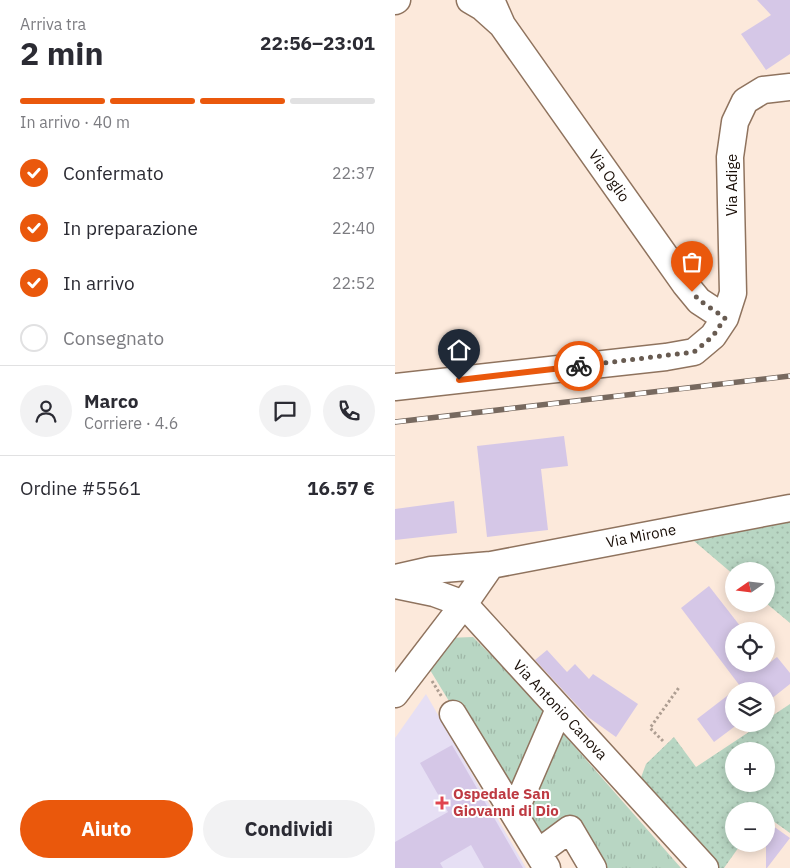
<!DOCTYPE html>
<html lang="it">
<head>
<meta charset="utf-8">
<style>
  body { margin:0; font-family:"IBM Plex Sans",sans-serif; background:#f2f2f3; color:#2b2b33; height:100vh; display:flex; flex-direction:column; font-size:19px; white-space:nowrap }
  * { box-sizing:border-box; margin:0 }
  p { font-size:16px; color:#7c7c81 }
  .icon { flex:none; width:28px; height:28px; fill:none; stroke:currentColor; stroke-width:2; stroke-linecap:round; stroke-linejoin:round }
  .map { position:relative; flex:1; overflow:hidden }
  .details { display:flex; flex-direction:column; background:#fff; width:395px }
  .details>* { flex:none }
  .needle { width:32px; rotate:256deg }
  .buttons { position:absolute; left:330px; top:562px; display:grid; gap:10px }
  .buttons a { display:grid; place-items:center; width:50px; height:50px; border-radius:50%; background:#fff; box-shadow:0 2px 12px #0003; font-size:25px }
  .pin { position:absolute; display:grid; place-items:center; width:42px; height:42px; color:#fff; margin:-51px -21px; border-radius:50% 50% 50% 0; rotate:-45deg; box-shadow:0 0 5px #0007 }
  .pin .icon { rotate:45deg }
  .courier { position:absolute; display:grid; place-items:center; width:50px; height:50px; margin:-25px; border:4px solid #ea580c; border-radius:50%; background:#fff; color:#222; box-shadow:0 1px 6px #0007 }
  .headline em { font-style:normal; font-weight:800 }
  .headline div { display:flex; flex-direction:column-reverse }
  .headline { display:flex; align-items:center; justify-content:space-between; height:85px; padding:0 20px }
  h1 { font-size:32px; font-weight:800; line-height:38px }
  .bar { display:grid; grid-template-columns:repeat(4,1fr); gap:8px 5px; align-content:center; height:60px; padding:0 20px }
  .bar i { height:6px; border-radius:4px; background:#e1e1e2 }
  .bar .active { background:#ea580c }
  .bar p { grid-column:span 4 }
  .line { display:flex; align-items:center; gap:12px; padding:0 20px; border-top:1px solid #e1e1e2 }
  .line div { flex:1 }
  .round { display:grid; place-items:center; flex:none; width:52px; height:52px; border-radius:26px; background:#f2f2f3 }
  ol { padding:0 20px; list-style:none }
  li { display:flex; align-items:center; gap:15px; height:55px }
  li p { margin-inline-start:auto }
  li .icon { padding:5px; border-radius:50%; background:#ea580c; color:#fff; stroke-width:4 }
  li:last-child { color:#7c7c81 }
  li i { width:28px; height:28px; border:2px solid #e1e1e2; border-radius:50% }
  .action { display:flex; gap:10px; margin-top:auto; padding:10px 20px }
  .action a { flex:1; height:58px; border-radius:30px; background:#ea580c; color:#fff; font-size:20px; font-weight:800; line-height:58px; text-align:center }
  .action a+a { background:#f2f2f3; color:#2b2b33 }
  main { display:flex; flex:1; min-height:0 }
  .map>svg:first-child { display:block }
</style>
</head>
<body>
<main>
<section class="details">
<div class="headline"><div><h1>2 min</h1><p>Arriva tra</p></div><em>22:56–23:01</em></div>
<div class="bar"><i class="active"></i><i class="active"></i><i class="active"></i><i></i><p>In arrivo · 40 m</p></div>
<ol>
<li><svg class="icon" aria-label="check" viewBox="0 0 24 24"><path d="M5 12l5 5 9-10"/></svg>Confermato<p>22:37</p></li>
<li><svg class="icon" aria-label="check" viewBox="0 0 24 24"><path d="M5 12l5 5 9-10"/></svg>In preparazione<p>22:40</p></li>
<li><svg class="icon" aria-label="check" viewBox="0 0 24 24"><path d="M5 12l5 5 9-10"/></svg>In arrivo<p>22:52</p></li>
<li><i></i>Consegnato</li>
</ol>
<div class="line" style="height:90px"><a class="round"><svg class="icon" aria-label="person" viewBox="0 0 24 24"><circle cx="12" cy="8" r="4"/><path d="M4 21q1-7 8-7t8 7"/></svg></a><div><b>Marco</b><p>Corriere · 4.6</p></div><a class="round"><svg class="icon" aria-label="chat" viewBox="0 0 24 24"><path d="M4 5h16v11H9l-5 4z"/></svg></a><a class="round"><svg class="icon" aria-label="phone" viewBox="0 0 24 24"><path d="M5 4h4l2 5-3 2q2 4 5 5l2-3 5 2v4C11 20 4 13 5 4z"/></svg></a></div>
<div class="line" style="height:65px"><div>Ordine #5561</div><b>16.57 €</b></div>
<div class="action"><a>Aiuto</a><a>Condividi</a></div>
</section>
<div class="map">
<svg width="395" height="868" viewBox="0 0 395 868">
  <defs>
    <pattern id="grass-tufts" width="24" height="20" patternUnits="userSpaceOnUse" patternTransform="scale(1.25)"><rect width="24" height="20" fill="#b8d6c3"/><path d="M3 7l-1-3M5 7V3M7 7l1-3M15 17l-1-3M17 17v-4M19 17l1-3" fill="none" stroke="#9eb6a6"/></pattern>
    <pattern id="park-dots" width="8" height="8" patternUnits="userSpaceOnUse" patternTransform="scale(1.25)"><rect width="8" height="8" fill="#b8d6c3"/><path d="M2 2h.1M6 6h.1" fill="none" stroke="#9eb6a6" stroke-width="1.8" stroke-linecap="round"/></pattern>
  </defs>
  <rect width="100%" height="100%" fill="#fce9db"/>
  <path fill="#e6dff4" d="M31 694 131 868H0V738Z"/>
  <path fill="url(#grass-tufts)" d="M78 637 153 712 120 788 79 728 60 711 32 665 51 638Z
    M165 730 286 868H208L178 818 146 841 130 816Z"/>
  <path fill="url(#park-dots)" fill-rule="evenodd" d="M395 521V623L371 603V571H339V575L299 541Z
    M395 704V833L371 816V811H339V844H346L329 868H317L244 783 251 764 279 737 301 767 366 724H371V720ZM339 751H371V784H339Z"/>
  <path fill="#d5c7e7" d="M362 0H395V54L371 70 346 34 376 15Z
    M169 436 173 466 146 469 153 530 92 537 82 446Z
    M59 501 62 533 0 540V509Z
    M314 586 349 631H339V664H373L382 657 395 673V684L371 703V691H339V724H343L319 742 302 719 345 686 286 608Z
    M152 650 172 672 180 664 194 679 198 674 243 704 221 737 193 717 140 660Z
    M57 745 128 868H89L76 845 45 863 48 868H0V842L53 812 25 763Z
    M371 821 395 838 372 868H371Z"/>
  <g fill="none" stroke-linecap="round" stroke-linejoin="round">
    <defs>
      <path id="minor" d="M75 0 87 7 106 24
        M96 0 107 25 290 284 304 301 330 318
        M0 1 2 0
        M0 387 271 357 299 352 318 336 330 318 338 293 335 157 340 122 350 101 368 90 395 87
        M0 578 36 570 96 565 395 508
        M0 585 39 593 69 604 310 868
        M0 694 69 604 96 565
        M58 714 152 868
        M119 813 164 709
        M144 852 175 829 198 868"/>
    </defs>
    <use href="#minor" stroke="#8f735e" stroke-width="29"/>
    <path stroke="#ae9e92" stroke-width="3" stroke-dasharray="2.5 2.5" stroke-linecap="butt" d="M37 681 47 697
      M268 741 255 728 285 686"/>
    <use href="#minor" stroke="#fff" stroke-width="26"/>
    <defs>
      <path id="rail" d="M0 422 395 376"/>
    </defs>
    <use href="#rail" stroke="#77695f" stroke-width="5.5"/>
    <use href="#rail" stroke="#fff" stroke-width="4" stroke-dasharray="11" stroke-linecap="butt"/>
  </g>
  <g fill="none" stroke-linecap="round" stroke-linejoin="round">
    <path stroke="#685b51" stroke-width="5" stroke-dasharray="0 9" d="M184 366 299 352 318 336 330 318 304 300 297 292"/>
    <path stroke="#ea580c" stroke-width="6" d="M64 380 184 366"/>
  </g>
  <path fill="#e0444e" stroke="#fff" stroke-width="2" d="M44.5 795.5h5v5h5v5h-5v5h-5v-5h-5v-5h5z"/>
  <g text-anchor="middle" stroke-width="4" stroke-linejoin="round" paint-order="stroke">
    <g font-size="15" fill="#190e07" stroke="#fff">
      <text transform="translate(214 176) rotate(55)" y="5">Via Oglio</text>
      <text transform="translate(337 185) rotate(-90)" y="5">Via Adige</text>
      <text transform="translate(246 536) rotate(-11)" y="5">Via Mirone</text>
      <text transform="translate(165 710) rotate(47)" y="5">Via Antonio Canova</text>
    </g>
    <g font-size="15" font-weight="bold" fill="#be3a42" stroke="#fff" text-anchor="start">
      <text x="58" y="799">Ospedale San<tspan x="58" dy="17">Giovanni di Dio</tspan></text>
    </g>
  </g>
</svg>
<div class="buttons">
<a><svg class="needle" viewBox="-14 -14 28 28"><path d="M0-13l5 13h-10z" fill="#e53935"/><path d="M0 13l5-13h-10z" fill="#7c7c81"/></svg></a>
<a><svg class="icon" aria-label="locate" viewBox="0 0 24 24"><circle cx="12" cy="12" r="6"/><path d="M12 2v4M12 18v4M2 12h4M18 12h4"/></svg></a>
<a><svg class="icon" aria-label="layers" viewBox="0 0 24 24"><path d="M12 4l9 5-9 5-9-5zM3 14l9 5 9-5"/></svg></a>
<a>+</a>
<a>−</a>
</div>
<div class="pin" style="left:297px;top:292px;background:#ea580c"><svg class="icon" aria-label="bag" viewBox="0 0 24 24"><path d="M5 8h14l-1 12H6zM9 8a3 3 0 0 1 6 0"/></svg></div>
<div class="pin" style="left:64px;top:380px;background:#1f2937"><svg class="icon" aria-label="home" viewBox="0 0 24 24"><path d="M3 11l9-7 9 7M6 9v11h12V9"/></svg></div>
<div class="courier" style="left:184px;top:366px"><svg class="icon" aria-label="bike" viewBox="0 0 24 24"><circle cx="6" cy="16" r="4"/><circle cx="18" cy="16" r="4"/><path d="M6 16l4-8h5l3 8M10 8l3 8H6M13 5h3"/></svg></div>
</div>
</main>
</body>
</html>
